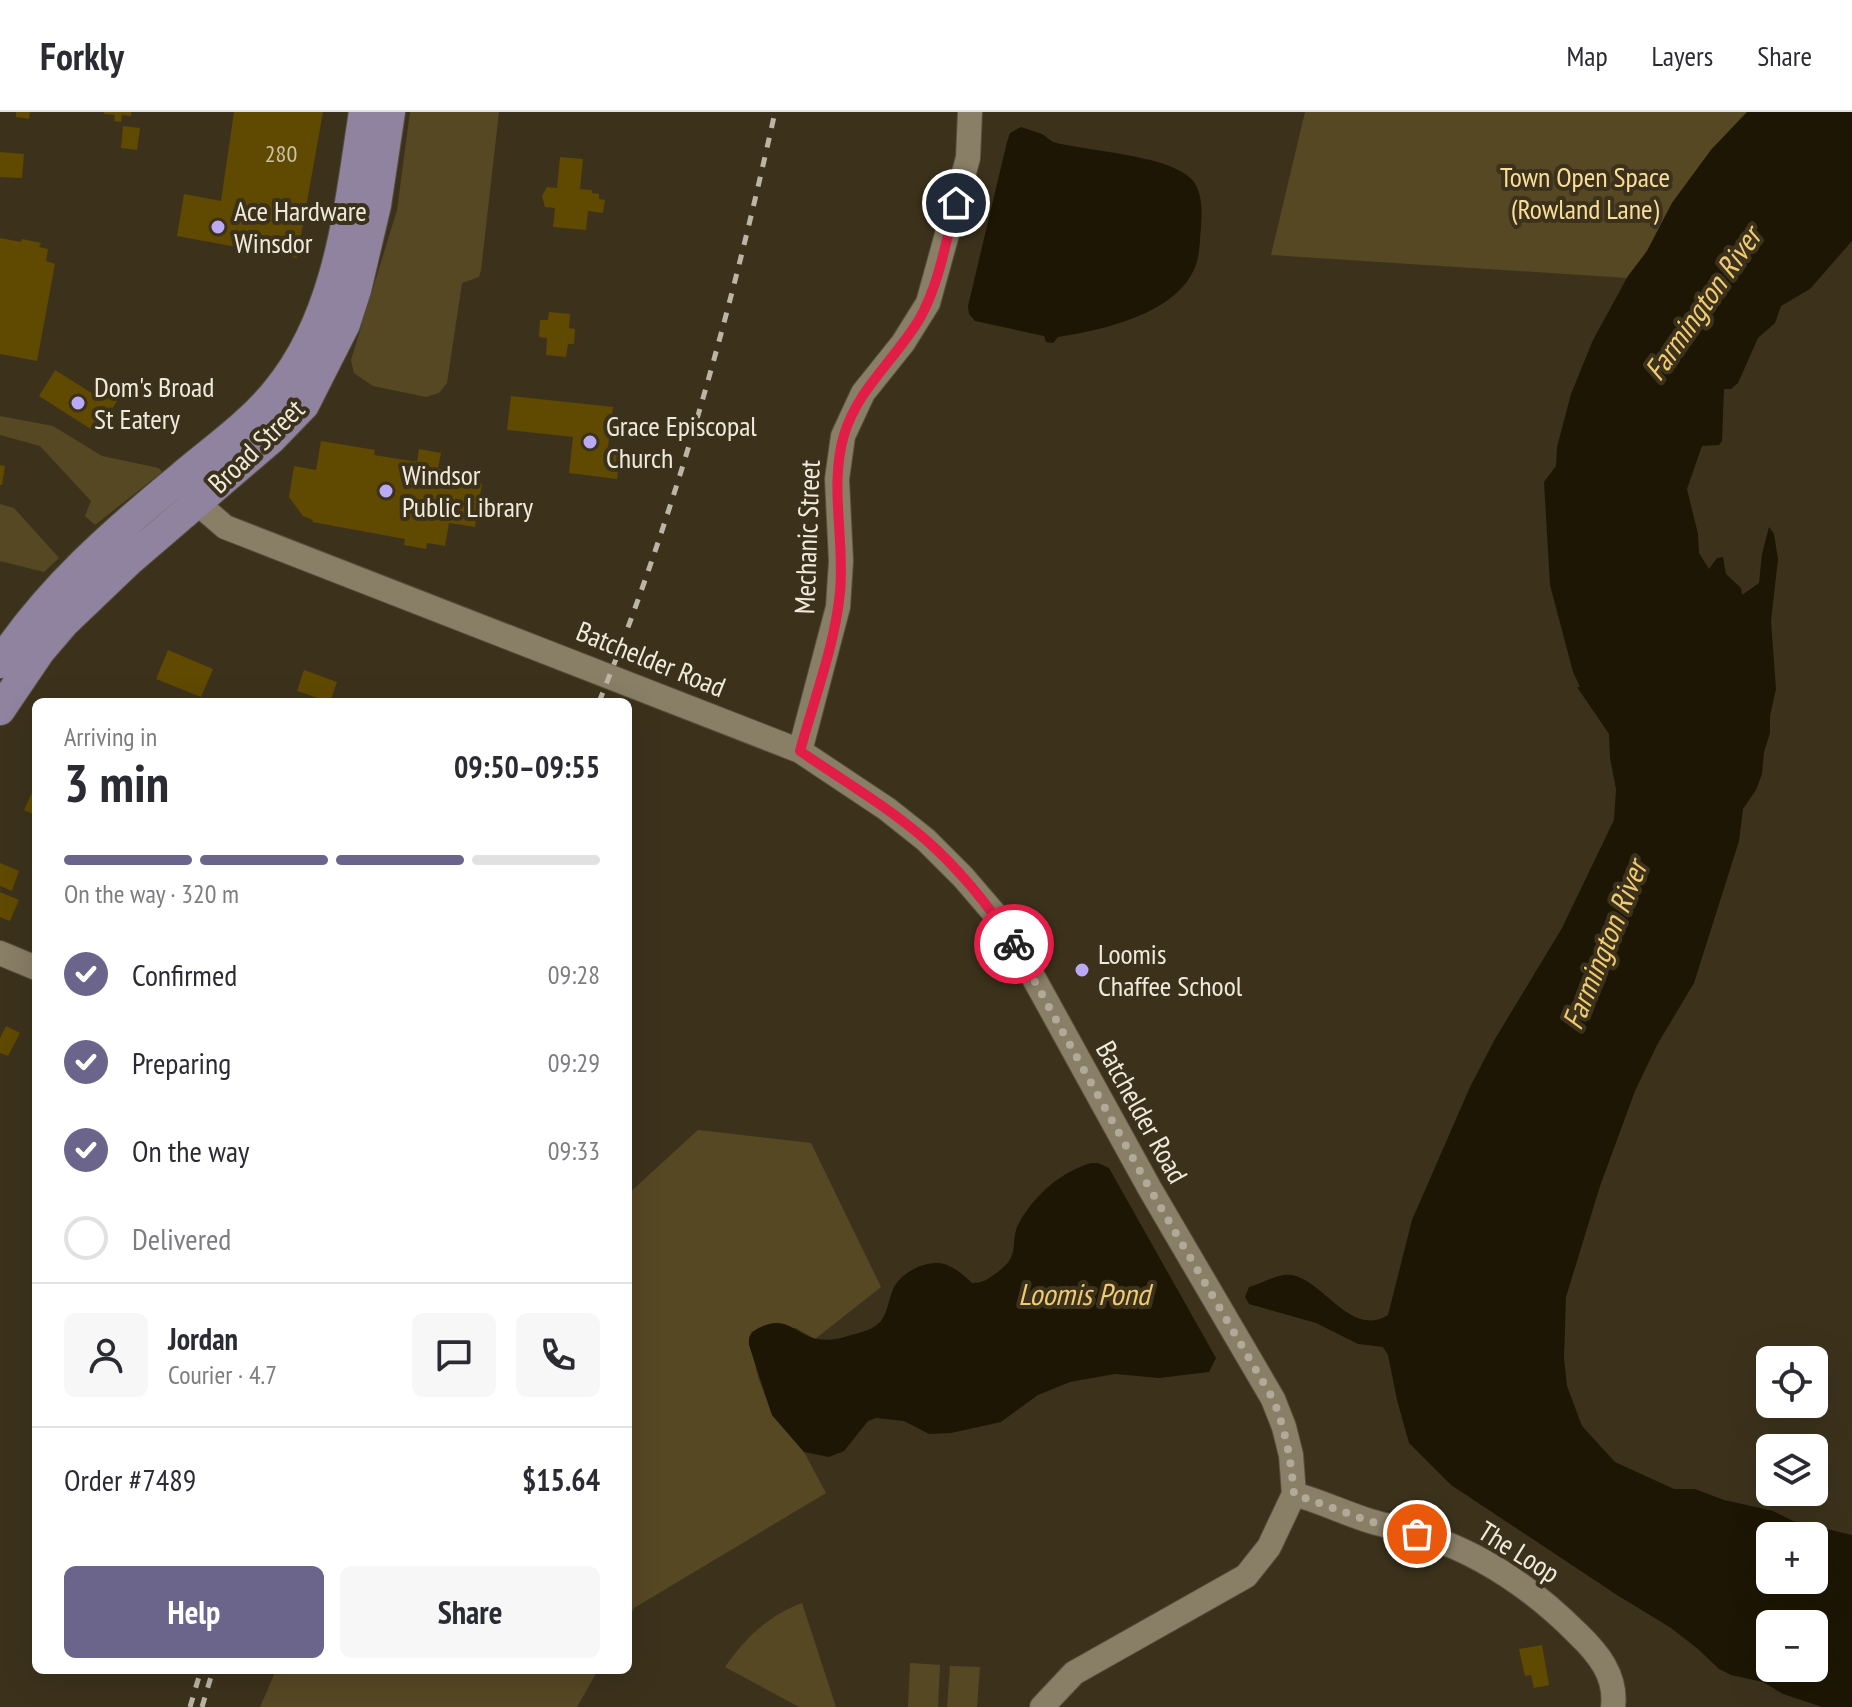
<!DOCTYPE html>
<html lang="en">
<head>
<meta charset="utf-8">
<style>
  body { margin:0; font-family:"PT Sans Narrow",sans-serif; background:#f7f7f7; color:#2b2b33; height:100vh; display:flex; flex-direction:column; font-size:30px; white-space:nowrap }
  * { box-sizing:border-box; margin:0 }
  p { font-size:26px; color:#7c7c81 }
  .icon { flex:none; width:44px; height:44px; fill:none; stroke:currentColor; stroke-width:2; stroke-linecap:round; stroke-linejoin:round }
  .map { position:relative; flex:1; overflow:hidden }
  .panel { position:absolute; left:32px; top:586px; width:600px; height:976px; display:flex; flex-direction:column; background:#fff; border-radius:12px; box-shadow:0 8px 32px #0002 }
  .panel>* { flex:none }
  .buttons { position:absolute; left:1756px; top:1234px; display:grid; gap:16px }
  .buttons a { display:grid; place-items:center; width:72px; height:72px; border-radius:12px; background:#fff; box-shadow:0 8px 32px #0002; font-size:40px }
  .pin { position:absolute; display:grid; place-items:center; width:68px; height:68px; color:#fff; margin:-34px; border:4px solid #fff; border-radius:50%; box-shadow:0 2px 8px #0007 }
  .courier { position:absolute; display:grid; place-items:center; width:80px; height:80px; margin:-40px; border:6px solid #e11d48; border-radius:50%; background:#fff; color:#222; box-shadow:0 2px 10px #0007 }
  .summary em { font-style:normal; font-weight:700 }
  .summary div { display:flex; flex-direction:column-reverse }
  .summary { display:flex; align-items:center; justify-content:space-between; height:136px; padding:0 32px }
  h1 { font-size:52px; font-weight:700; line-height:60px }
  .bar { display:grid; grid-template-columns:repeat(4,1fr); gap:12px 8px; align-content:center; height:96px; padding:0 32px }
  .bar i { height:10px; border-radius:6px; background:#e1e1e2 }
  .bar .on { background:#6b648b }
  .bar p { grid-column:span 4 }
  .line { display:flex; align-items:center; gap:20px; padding:0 32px; border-top:2px solid #e1e1e2 }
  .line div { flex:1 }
  .round { display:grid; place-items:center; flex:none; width:84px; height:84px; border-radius:12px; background:#f7f7f7 }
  ol { padding:0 32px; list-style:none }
  li { display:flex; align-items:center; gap:24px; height:88px }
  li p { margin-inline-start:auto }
  li .icon { padding:8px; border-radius:50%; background:#6b648b; color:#fff; stroke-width:4 }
  li:last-child { color:#7c7c81 }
  li i { width:44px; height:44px; border:4px solid #e1e1e2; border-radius:50% }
  .action { display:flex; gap:16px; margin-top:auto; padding:16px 32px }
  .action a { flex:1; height:92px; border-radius:12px; background:#6b648b; color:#fff; font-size:32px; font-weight:700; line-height:92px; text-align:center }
  .action a+a { background:#f7f7f7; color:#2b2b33 }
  header { display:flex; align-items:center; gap:48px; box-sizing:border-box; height:112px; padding:0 40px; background:#fff; border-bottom:2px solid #e1e1e2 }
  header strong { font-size:38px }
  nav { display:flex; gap:44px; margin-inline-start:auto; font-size:28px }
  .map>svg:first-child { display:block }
</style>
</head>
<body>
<header>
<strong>Forkly</strong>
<nav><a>Map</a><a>Layers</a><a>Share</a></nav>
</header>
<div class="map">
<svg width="1852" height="1595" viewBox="0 0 1852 1595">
  <rect width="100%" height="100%" fill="#3c321c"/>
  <path fill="#574824" d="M410 0H499L481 158 479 165 462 171 447 271 439 281 426 285 373 274 354 261 351 248 397 98Z
    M1305 0H1747L1711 38 1672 91 1647 139 1628 166 1271 143Z
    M0 304 53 314 102 344 159 356 162 360 95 413 85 404 91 389 40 334 0 323Z
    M0 392 14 396 59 446 44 460 0 449Z
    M698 1018 811 1031 881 1175 815 1227 796 1216 752 1219 749 1226 758 1265 772 1303 804 1340 826 1381 634 1496 628 1507V1082Z
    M802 1491 836 1595H799L725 1555C746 1525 768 1504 802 1491Z
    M910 1551 940 1553 938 1595H908Z
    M950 1554 980 1555 977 1595H947Z
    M276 1558H598L577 1595H260Z"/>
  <path fill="#1d1604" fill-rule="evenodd" d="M1747 0H1852V129L1810 177 1781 194 1775 211 1758 226 1738 271 1731 277H1724L1722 329 1719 333 1702 334 1687 377 1698 422 1699 441 1709 457 1717 446 1723 445 1726 462 1741 476 1742 483 1759 471 1762 442 1769 415 1774 422 1778 447 1771 509 1776 577 1770 604V621L1764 640 1762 662 1756 678 1743 697 1739 729 1694 871 1657 933 1635 979 1600 1074 1566 1185 1564 1246 1567 1274 1582 1314 1615 1350 1674 1377H1695L1724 1388 1773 1399 1793 1409 1852 1423V1595H1822L1783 1582 1763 1570 1731 1563 1719 1557 1698 1537 1671 1516 1617 1483 1451 1373 1409 1331 1397 1288 1388 1243 1383 1235 1358 1232 1316 1211 1249 1192 1245 1185 1249 1175C1263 1171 1278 1161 1292 1163 1324 1169 1351 1226 1388 1203L1412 1108 1470 975 1495 927 1562 816 1614 708 1616 677 1610 646 1609 622 1577 575H1580L1573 560 1550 473 1544 370 1556 354 1557 335 1571 282 1593 228 1628 164 1647 139 1672 91 1711 38ZM1770 1424H1814V1468H1770ZM1770 1512H1814V1556H1770Z
    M1021 15 1042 22 1053 30C1088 39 1162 43 1188 64 1203 75 1202 98 1201 115 1200 125 1200 136 1198 145 1187 200 1104 218 1058 225L1053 231 1046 230 1044 224 975 209 969 202 968 194 1007 30 1010 21Z
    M1091 1051H1098L1109 1056 1216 1246 1209 1260 1159 1266 1115 1262 1070 1270 1038 1283 1001 1310 951 1321 929 1322 904 1309 876 1306 868 1309 844 1339 829 1345 804 1340 772 1303 749 1233C748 1223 752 1219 761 1215 787 1202 797 1224 818 1227 828 1229 839 1227 848 1224 858 1221 874 1218 881 1209 888 1200 889 1185 894 1175 903 1159 929 1146 947 1153 957 1157 965 1164 972 1171 982 1171 987 1168 995 1162 1024 1142 1007 1132 1020 1109 1036 1082 1061 1060 1091 1051Z"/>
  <path fill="#604900" d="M16 0H30L29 7 16 5Z
    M104 0H131V4L122 3 121 10 114 9 115 3 104 2Z
    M234 0H323L297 146 177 124 184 82 221 89Z
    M123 14 140 16 137 38 121 36Z
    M0 40 24 42 22 66 0 65Z
    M560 45 583 47 580 77 592 78V81L599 82V87L605 88 603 101 588 99 586 118 553 115 555 96 545 95 542 84 547 75 557 76Z
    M0 126 21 130 22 127 41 131 39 135 48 137 46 149 55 152 37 249 0 242Z
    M549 200 570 202 569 216 575 217 574 232H568L566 245 546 243 547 226 539 225 540 208H548Z
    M55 258 93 282 97 276 117 289 97 321 39 284Z
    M511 284 613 295 608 335 620 336 617 367 569 361 573 325 507 318Z
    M321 329 375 338 374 343 417 350 419 337 441 341 438 356 476 362 475 367 482 372 475 415 449 411 445 434 427 431 426 437 404 433 405 427 312 410 313 408 303 404 289 385 294 354 316 358Z
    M0 353 5 354 2 373H0Z
    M168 538 213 557 201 585 156 567Z
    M304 558 337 570 330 590 297 579Z
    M36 672V695L33 702 24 698Z
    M0 751 19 759 12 779 0 774Z
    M0 780 19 788 10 809 0 805Z
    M6 914 20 921 8 944 0 941V926Z
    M1542 1533 1549 1573 1534 1576 1531 1563 1525 1564 1519 1537Z"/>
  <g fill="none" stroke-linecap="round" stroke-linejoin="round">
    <defs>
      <path id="minor" d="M187 375 196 390 225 415 800 639 887 697 926 728 963 765 994 801 1020 841 1150 1077 1273 1287 1284 1315 1291 1343 1294 1382 1269 1435 1246 1464 1074 1561 1042 1595
        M800 639 838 495 841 449 837 367 843 324 863 281 903 231 928 191 968 46 970 0
        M0 841 36 856
        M1294 1382C1320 1389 1344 1401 1370 1409 1389 1415 1410 1418 1429 1425 1487 1445 1534 1478 1577 1521 1598 1541 1617 1564 1613 1595"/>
      <path id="major" d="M0 551C48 478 114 420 181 365 213 338 249 313 276 280 340 203 349 95 364 0
        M0 598 40 539 64 511 131 447 271 327 304 293 345 212 356 178 376 93 390 0"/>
    </defs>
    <use href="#minor" stroke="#58503d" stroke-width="26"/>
    <use href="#major" stroke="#58503d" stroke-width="32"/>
    <use href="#minor" stroke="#897e66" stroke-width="24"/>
    <use href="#major" stroke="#9083a0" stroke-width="30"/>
    <path stroke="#bcb5a6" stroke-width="5" stroke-dasharray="10 10" stroke-linecap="butt" d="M599 590C676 400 731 200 775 0
      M190 1595 201 1558
      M202 1595 213 1558"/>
  </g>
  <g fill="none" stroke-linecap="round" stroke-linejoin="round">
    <path stroke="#b1aa99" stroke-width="8" stroke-dasharray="0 14.4" d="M1014 832 1150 1077 1273 1287C1286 1319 1291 1348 1294 1382L1369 1409 1417 1422"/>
    <path stroke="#e11d48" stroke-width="10" d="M956 91C946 129 939 172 920 206 896 247 858 276 844 323 829 374 845 427 840 480 835 533 814 587 800 639 842 668 887 694 926 728 960 758 989 794 1014 832"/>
  </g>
  <g fill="#baaaf6" stroke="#3c321c" stroke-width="3">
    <circle cx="218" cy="115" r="8"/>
    <circle cx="78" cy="291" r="8"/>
    <circle cx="590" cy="330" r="8"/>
    <circle cx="386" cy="379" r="8"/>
    <circle cx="1082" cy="858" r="8"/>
  </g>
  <g text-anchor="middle" stroke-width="8" stroke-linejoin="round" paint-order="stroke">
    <g font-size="24" fill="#ccc2a6">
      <text x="281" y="50">280</text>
    </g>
    <g font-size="28" fill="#fadd98" stroke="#3c321c">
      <text x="1585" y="75">Town Open Space<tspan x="1585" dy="32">(Rowland Lane)</tspan></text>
    </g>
    <g font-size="28" fill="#f0eadd" stroke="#3c321c" text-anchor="start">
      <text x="234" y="109">Ace Hardware<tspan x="234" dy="32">Winsdor</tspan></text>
      <text x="94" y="285">Dom's Broad<tspan x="94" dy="32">St Eatery</tspan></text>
      <text x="606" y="324">Grace Episcopal<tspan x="606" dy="32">Church</tspan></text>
      <text x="402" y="373">Windsor<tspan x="402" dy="32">Public Library</tspan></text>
      <text x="1098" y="852">Loomis<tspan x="1098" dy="32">Chaffee School</tspan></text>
    </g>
    <g font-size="28" fill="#f0eadd" stroke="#3c321c">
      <text transform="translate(256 334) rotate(-44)" y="10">Broad Street</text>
      <text transform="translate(807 425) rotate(-88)" y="10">Mechanic Street</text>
      <text transform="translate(651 547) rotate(22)" y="10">Batchelder Road</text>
      <text transform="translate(1142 1000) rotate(61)" y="10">Batchelder Road</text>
      <text transform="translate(1519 1440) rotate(32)" y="10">The Loop</text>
    </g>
    <g font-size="30" font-style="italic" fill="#f0cb73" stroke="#3c321c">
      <text transform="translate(1703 192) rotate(-55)" y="10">Farmington River</text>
      <text transform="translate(1605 833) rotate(-68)" y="10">Farmington River</text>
      <text x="1084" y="1193">Loomis Pond</text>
    </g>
  </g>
</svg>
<div class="buttons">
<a><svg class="icon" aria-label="locate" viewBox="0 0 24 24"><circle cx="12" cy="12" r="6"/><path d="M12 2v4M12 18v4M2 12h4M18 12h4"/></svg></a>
<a><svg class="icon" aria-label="layers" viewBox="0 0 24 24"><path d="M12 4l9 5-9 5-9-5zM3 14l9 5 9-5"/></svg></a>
<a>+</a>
<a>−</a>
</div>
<div class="pin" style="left:1417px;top:1422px;background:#ea580c"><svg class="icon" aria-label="bag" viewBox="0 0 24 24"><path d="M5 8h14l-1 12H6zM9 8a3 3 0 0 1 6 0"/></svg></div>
<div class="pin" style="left:956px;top:91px;background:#1f2937"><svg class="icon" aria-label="home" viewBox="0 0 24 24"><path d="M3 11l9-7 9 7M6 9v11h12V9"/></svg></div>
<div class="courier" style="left:1014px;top:832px"><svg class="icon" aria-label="bike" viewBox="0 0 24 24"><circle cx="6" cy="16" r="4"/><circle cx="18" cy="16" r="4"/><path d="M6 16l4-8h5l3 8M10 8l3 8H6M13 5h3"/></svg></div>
<section class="panel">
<div class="summary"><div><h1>3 min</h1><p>Arriving in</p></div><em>09:50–09:55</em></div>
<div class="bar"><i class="on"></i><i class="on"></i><i class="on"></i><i></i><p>On the way · 320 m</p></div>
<ol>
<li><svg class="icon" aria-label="check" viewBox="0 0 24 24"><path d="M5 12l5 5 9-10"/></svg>Confirmed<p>09:28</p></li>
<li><svg class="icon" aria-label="check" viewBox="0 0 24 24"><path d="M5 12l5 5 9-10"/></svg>Preparing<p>09:29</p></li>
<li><svg class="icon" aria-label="check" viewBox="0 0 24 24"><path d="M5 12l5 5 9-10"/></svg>On the way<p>09:33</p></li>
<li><i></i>Delivered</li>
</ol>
<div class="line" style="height:144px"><a class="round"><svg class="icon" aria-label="person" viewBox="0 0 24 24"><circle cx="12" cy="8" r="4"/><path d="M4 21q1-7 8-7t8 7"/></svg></a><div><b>Jordan</b><p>Courier · 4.7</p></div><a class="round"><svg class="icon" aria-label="chat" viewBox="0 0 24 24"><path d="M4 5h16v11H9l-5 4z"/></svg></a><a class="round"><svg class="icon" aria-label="phone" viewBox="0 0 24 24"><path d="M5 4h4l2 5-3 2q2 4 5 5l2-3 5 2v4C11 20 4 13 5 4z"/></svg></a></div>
<div class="line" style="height:104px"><div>Order #7489</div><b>$15.64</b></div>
<div class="action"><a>Help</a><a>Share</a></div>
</section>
</div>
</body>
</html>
